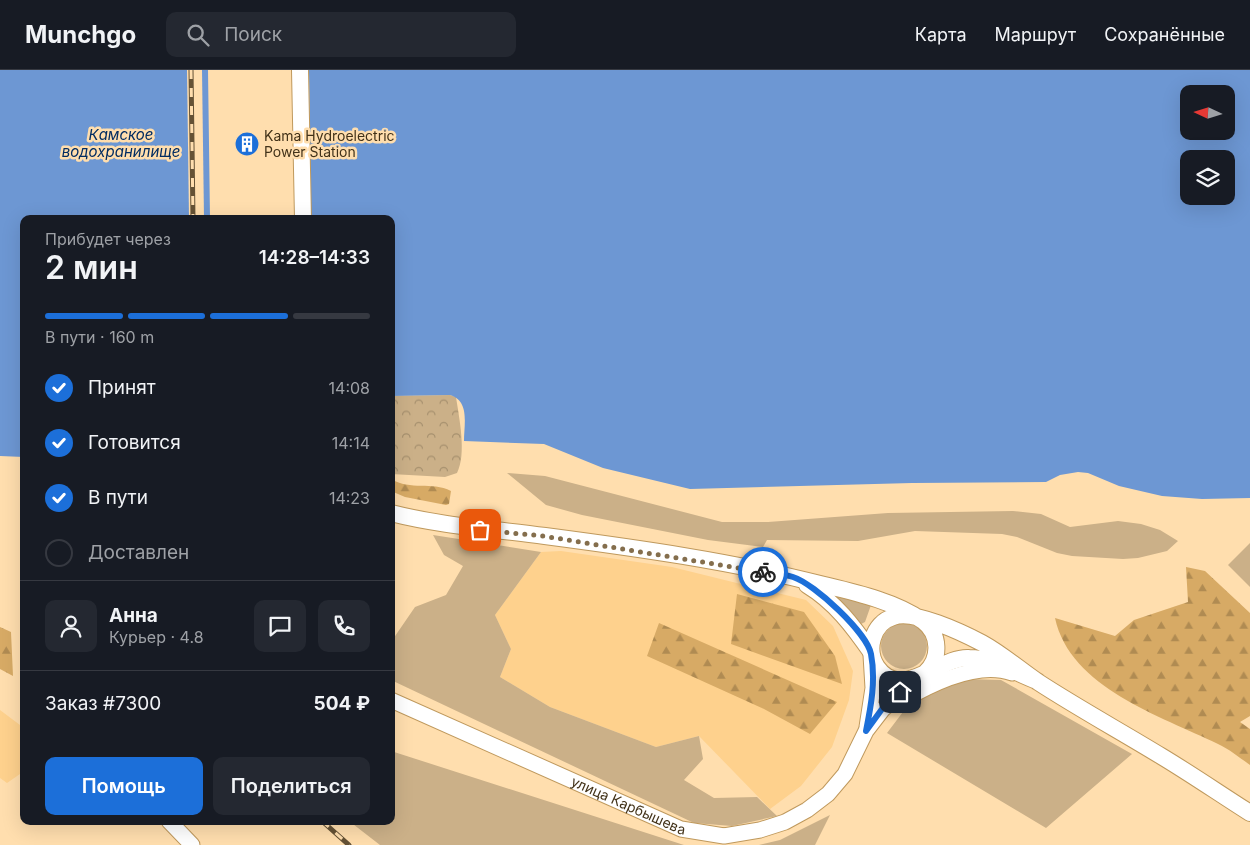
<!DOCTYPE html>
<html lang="ru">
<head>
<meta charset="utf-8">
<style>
  body { margin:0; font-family:Inter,sans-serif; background:#242831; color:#f1f3f6; height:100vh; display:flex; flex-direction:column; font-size:19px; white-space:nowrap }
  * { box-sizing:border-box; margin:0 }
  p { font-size:16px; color:#9ea1a6 }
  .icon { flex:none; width:28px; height:28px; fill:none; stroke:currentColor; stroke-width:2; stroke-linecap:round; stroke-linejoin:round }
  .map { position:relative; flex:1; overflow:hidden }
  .drawer { position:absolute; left:20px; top:145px; width:375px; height:610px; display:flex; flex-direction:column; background:#171b24; border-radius:10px; box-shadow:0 5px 20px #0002 }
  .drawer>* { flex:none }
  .needle { width:32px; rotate:274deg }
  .buttons { position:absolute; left:1180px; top:15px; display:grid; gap:10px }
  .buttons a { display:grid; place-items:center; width:55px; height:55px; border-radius:10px; background:#171b24; box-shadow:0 5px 20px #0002; font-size:25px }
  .pin { position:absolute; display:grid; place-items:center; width:42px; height:42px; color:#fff; margin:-21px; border-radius:10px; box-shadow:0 2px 8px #0006 }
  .courier { position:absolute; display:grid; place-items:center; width:50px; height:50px; margin:-25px; border:4px solid #1c6fd9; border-radius:50%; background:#fff; color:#222; box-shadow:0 1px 6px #0007 }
  .headline em { font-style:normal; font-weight:600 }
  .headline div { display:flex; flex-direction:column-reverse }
  .headline { display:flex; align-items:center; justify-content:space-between; height:85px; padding:0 25px }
  h1 { font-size:32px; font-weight:600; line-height:38px }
  .bar { display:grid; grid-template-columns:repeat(4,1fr); gap:8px 5px; align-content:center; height:60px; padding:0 25px }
  .bar i { height:6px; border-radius:4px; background:#363941 }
  .bar .active { background:#1c6fd9 }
  .bar p { grid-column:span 4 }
  .line { display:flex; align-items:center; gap:12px; padding:0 25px; border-top:1px solid #363941 }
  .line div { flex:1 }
  .round { display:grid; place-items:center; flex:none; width:52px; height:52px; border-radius:10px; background:#242831 }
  ol { padding:0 25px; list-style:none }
  li { display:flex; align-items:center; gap:15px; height:55px }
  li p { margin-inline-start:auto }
  li .icon { padding:5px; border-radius:50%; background:#1c6fd9; color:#fff; stroke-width:4 }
  li:last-child { color:#9ea1a6 }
  li i { width:28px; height:28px; border:2px solid #363941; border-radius:50% }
  .cta { display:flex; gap:10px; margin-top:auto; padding:10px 25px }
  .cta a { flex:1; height:58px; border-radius:10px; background:#1c6fd9; color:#fff; font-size:20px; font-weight:600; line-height:58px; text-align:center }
  .cta a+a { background:#242831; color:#f1f3f6 }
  header { display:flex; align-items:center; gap:30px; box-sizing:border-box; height:70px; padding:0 25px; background:#171b24; border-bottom:1px solid #363941 }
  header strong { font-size:24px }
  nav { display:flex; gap:28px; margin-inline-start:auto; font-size:18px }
  .search { width:350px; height:45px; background:#242831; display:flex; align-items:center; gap:12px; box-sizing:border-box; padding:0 18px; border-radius:10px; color:#9ea1a6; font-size:19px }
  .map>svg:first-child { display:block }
</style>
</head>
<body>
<header>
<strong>Munchgo</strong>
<div class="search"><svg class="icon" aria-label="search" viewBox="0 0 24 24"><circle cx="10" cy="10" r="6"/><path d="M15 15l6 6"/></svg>Поиск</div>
<nav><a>Карта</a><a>Маршрут</a><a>Сохранённые</a></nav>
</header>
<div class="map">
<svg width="1250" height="775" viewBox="0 0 1250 775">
  <defs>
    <pattern id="forest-firs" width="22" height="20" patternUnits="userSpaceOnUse" patternTransform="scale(1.25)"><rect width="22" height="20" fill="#d7aa65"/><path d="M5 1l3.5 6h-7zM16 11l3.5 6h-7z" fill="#b08b52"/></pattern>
    <pattern id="park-crowns" width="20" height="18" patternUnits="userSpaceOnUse" patternTransform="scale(1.25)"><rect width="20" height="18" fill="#cbb088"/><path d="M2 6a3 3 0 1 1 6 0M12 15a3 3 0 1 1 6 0" fill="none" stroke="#a6906e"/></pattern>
  </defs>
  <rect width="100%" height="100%" fill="#ffdeae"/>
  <path fill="#fed18d" d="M561 481 672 497 806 530 833 556 853 601 849 630 832 677 801 716 770 739 699 666 656 677 550 637 500 607 511 579 495 545 541 482Z
    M0 640 24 658 20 704 7 713 0 708Z"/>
  <path fill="#cbb088" d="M507 403 545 406 722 452H768L888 443 1013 441 1041 444 1070 457 1118 451 1141 454 1160 460 1178 471 1167 481 1138 488 1123 489 1072 486 1057 483 1017 467 1002 464 915 461 858 471 767 470 763 477 708 470 582 445 546 435Z
    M433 465 541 482 495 545 511 579 500 607 550 637 656 677 699 666 703 689 684 710 714 728 757 727 777 746 732 756 694 753 391 610V572L415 537 446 525 463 496 444 485Z
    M1250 473V517L1228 495Z
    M834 526 871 535 865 552 861 554Z
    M881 576a23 23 0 1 1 46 0a23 23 0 1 1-46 0Z
    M966 609 1001 610 1132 684 1046 758 887 663 909 634 935 618Z
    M391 681 684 775H380L349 751H391Z
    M830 745 815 775H759L780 770Z"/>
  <path fill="url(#forest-firs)" d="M391 409C411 421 431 411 451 421L449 434 446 435 405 427 391 421Z
    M1186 497 1205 501 1250 543V646L1240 652 1250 659V695C1240 688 1229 679 1218 674 1161 646 1070 618 1055 548L1115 566 1134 550 1188 532Z
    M737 524 804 542 835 586 842 614 731 574Z
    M659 553 837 632 810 664 764 639 647 586Z
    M0 557 11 562 13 606 0 599Z"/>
  <path fill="url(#park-crowns)" d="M450 325 456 327C459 347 467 384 457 403L445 407 391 404V326Z"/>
  <path fill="#6d97d3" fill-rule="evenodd" d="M0 0H208L210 149H24V387L0 386Z
    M309 0H1250V428L1202 429 1162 426 1119 416 1088 403 1078 402 1060 405 1046 412 912 413 690 419 603 398 544 374 464 371C464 354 470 331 450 325L391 326V149H311ZM1189 24H1226V61H1189ZM1189 89H1226V126H1189Z"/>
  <path fill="#ffdeae" d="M187 0H202L204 149H189Z"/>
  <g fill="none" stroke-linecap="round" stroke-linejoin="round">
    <defs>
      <g id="secondary">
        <path id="s1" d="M391 630 681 759 724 766 760 760 785 752 807 740 828 724 845 704 866 661 883 639 920 607"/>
        <path d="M902 631C931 614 978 591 1012 603"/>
        <path d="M867 657 873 618 871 585"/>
        <path d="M169 751 192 775"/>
      </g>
      <path id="primary" d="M300 0 303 149
        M391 443C442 456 493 459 545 466 636 478 730 491 820 514 853 522 895 531 923 551 940 564 941 589 925 603
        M807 515C835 532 853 556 871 582
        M1037 611C1016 603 992 588 969 588 939 586 902 633 877 597 871 588 870 578 873 568 876 558 883 550 893 547 913 539 963 563 982 573 1002 584 1019 599 1038 612 1078 638 1120 661 1161 686 1191 704 1220 724 1250 743"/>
    </defs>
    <use href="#secondary" stroke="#bf995d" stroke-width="17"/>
    <use href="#primary" stroke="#bf995d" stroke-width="18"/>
    <use href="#secondary" stroke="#fff" stroke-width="15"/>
    <use href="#primary" stroke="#fff" stroke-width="16"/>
    <defs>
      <path id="rail" d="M191 0 193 149
        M322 751 349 775"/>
    </defs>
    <use href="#rail" stroke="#655235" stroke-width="5"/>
    <use href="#rail" stroke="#ffdeae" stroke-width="3" stroke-dasharray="9" stroke-linecap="butt"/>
  </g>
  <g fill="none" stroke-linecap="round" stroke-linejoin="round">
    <path stroke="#846e4d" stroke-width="5" stroke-dasharray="0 9" d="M480 460 543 466 763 502"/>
    <path stroke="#1c6fd9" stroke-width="6" d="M763 502C773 503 784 504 793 507 815 514 867 563 871 584 876 610 871 636 866 661L882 639 900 622"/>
  </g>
  <defs>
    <symbol id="building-disc" viewBox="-11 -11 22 22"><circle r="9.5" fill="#1c6fd9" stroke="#ffdeae"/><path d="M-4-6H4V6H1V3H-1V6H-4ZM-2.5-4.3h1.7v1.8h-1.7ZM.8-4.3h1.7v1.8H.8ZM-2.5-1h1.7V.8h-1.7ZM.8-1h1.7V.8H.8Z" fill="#fff"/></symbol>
  </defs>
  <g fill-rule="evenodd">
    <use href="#building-disc" x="233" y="60" width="28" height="28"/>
  </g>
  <g text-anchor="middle" stroke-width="5" stroke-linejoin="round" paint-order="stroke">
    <g font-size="14" fill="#423219" stroke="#ffdeae" text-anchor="start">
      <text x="264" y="71">Kama Hydroelectric<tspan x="264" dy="16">Power Station</tspan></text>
    </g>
    <g font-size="14" fill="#423219" stroke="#ffdeae">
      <text dy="5" stroke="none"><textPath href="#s1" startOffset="260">улица Карбышева</textPath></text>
    </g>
    <g font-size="15" font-style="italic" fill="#022c61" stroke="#ffdeae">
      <text x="121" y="70">Камское<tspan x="121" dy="17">водохранилище</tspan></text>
    </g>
  </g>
</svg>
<div class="buttons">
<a><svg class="needle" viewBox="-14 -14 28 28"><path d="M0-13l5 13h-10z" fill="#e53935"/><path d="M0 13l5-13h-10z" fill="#9ea1a6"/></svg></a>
<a><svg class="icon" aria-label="layers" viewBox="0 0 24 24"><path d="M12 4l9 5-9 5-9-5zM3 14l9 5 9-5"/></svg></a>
</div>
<div class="pin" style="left:480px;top:460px;background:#ea580c"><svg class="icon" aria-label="bag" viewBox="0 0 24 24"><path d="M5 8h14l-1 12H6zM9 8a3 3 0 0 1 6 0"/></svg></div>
<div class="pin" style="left:900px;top:622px;background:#1f2937"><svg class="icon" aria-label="home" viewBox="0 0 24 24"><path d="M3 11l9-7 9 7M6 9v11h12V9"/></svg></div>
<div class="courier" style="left:763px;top:502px"><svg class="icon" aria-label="bike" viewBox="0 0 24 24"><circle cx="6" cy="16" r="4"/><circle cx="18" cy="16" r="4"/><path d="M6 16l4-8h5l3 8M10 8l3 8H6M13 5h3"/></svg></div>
<section class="drawer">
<div class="headline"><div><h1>2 мин</h1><p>Прибудет через</p></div><em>14:28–14:33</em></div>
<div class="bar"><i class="active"></i><i class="active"></i><i class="active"></i><i></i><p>В пути · 160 m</p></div>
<ol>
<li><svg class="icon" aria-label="check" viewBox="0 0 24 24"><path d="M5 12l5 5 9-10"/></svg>Принят<p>14:08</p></li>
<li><svg class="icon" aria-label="check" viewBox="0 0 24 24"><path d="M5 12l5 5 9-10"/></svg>Готовится<p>14:14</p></li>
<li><svg class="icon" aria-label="check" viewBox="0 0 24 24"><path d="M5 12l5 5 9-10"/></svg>В пути<p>14:23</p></li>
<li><i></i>Доставлен</li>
</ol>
<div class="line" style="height:90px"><a class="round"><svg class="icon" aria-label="person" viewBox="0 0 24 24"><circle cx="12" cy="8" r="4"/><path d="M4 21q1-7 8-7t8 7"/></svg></a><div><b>Анна</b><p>Курьер · 4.8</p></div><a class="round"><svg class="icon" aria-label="chat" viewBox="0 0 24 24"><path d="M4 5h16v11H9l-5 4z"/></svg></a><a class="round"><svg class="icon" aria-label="phone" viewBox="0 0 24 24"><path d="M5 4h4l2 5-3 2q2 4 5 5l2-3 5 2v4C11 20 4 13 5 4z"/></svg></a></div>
<div class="line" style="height:65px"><div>Заказ #7300</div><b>504 ₽</b></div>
<div class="cta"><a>Помощь</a><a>Поделиться</a></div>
</section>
</div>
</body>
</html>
